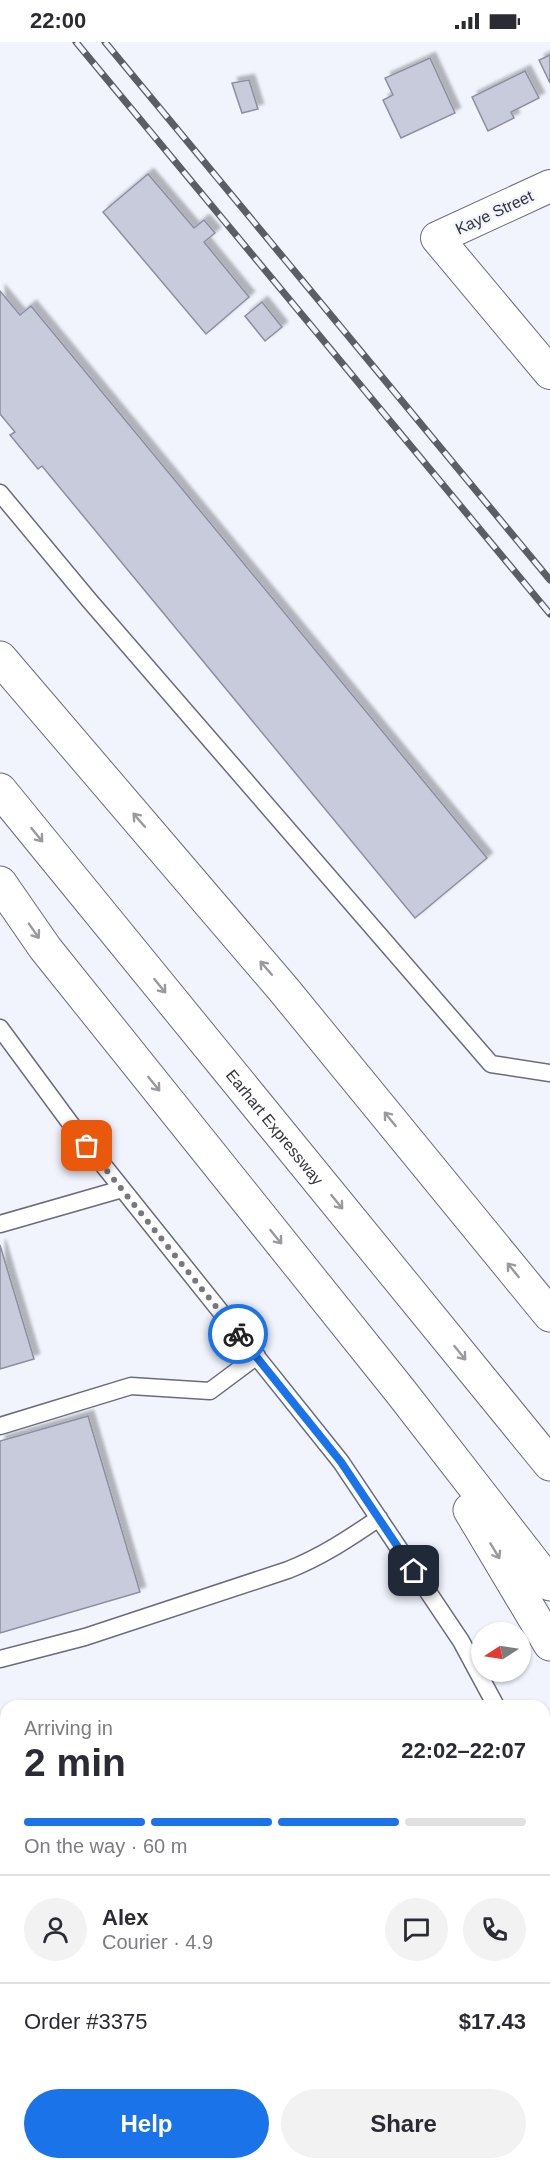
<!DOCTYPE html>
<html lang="en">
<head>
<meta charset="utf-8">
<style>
  body { margin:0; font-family:Helvetica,sans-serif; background:#f2f2f3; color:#2b2b33; height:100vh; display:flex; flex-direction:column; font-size:22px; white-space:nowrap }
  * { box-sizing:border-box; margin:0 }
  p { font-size:20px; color:#7c7c81 }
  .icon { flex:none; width:33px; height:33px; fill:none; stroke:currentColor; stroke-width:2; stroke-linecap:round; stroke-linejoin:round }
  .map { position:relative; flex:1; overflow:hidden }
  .panel { position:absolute; left:0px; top:1658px; width:550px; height:470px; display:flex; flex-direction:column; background:#fff; border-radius:18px 18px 0 0; box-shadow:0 2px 4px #0004 }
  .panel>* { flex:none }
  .needle { width:39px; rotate:258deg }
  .tools { position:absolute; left:471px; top:1580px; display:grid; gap:12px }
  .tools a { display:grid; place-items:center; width:60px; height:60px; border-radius:50%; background:#fff; box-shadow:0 2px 4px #0004; font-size:30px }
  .pin { position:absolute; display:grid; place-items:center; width:51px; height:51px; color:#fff; margin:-26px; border-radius:12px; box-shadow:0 3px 9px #0006 }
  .courier { position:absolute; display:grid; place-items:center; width:60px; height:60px; margin:-30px; border:4px solid #1a73e8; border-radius:50%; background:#fff; color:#222; box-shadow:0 2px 8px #0007 }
  .summary em { font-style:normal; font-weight:800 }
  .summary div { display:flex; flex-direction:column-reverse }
  .summary { display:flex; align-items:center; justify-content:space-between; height:102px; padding:0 24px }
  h1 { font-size:39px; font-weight:800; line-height:45px }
  .bar { display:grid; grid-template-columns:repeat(4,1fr); gap:9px 6px; align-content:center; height:72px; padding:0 24px }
  .bar i { height:8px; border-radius:4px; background:#e1e1e2 }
  .bar .active { background:#1a73e8 }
  .bar p { grid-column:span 4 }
  .line { display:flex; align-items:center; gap:15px; padding:0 24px; border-top:2px solid #e1e1e2 }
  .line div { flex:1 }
  .round { display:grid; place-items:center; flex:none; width:63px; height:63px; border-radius:32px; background:#f2f2f3 }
  .primary-button { display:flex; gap:12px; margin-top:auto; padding:12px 24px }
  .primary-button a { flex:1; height:69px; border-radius:36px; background:#1a73e8; color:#fff; font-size:24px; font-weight:800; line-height:69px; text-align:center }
  .primary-button a+a { background:#f2f2f3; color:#2b2b33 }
  .status { display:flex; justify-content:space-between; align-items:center; height:42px; padding:0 30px; background:#fff; direction:ltr }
  .status svg { height:16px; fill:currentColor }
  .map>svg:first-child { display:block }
</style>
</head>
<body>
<div class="status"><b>22:00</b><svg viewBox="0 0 49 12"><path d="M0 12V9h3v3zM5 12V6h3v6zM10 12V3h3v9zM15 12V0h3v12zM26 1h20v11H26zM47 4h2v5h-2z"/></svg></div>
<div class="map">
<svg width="550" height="2126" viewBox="0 0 550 2126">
  <defs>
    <filter id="shadow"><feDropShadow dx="5.5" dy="-5.5" stdDeviation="1.5" flood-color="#0004"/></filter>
  </defs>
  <rect width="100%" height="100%" fill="#f1f3fd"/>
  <path fill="#c8cbdb" stroke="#8c8f9f" stroke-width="1.5" filter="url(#shadow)" d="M550 13V41L539 18Z
    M430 16 455 71 401 96 383 58 393 53 385 36Z
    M525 29 539 56 511 70 514 76 488 89 472 55Z
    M249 38 258 67 242 71 232 41Z
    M148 132 194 186 204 178 215 191 204 200 249 255 206 292 103 170Z
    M0 249 20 273 31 264 487 816 415 876 42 424 38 427 10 393 15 390 0 372Z
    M262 260 282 285 265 299 245 274Z
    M0 1203 34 1317 0 1327Z
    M88 1374 140 1550 0 1591V1399Z"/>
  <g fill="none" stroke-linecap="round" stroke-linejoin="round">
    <defs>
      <path id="service" d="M0 451 89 558 491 1022 550 1031
        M0 986 76 1089 341 1420 461 1599 496 1664
        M0 1182 122 1147
        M0 1384 131 1344 210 1349 257 1314
        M0 1617 85 1595 288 1528C321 1515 350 1496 379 1476
        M544 1751 550 1761
        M544 1939 550 1936
        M544 2039 550 2038
        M0 2113 6 2111"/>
      <path id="minor" d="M550 144 437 196 550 331"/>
      <g id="motorway">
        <path d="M0 616 284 948 550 1273"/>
        <path id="s1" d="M0 748 550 1422"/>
        <path d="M0 841 45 906 401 1350 550 1542"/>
        <path d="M470 1468 550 1602"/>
      </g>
    </defs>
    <use href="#service" stroke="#696c7a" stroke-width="19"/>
    <use href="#minor" stroke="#696c7a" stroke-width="34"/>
    <use href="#motorway" stroke="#696c7a" stroke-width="35"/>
    <use href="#service" stroke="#fff" stroke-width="16"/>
    <use href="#minor" stroke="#fff" stroke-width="32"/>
    <use href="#motorway" stroke="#fff" stroke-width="33"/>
    <defs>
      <path id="rail" d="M76 0 550 572
        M105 0 550 538"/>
    </defs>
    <use href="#rail" stroke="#5c5e65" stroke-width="7"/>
    <use href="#rail" stroke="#f1f3fd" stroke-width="4.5" stroke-dasharray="14" stroke-linecap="butt"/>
  </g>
  <defs><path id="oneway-shaft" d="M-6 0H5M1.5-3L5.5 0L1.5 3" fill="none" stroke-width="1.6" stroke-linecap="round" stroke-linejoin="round" transform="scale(1.5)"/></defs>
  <g stroke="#999a9d">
    <use href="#oneway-shaft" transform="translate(139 778) rotate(-131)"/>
    <use href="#oneway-shaft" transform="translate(37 793) rotate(51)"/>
    <use href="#oneway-shaft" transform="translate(34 889) rotate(55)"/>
    <use href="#oneway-shaft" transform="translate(266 926) rotate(-131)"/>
    <use href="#oneway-shaft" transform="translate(160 944) rotate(51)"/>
    <use href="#oneway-shaft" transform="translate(154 1042) rotate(51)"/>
    <use href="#oneway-shaft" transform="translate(390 1077) rotate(-129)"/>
    <use href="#oneway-shaft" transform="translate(337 1160) rotate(51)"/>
    <use href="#oneway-shaft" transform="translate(276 1195) rotate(51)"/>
    <use href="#oneway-shaft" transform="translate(513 1228) rotate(-129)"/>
    <use href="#oneway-shaft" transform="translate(460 1311) rotate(51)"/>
    <use href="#oneway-shaft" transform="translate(495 1509) rotate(59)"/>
  </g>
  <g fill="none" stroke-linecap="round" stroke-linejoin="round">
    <path stroke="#76777f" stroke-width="6" stroke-dasharray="0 10.8" d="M87 1104 238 1292"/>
    <path stroke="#1a73e8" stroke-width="8" d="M238 1292 341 1420 414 1529"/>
  </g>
  <g text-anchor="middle" stroke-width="4.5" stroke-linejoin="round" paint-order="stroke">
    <g font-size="16" fill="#33343b" stroke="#f1f3fd">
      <text transform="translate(494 170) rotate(-25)" y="6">Kaye Street</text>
      <text dy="6" stroke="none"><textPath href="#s1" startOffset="435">Earhart Expressway</textPath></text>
    </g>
  </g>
</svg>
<div class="tools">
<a><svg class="needle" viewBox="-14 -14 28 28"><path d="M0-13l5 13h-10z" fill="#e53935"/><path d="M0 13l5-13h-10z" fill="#7c7c81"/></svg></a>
</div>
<div class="pin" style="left:87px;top:1104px;background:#ea580c"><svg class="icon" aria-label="bag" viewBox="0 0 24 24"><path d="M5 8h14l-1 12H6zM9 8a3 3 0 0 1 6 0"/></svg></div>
<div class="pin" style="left:414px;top:1529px;background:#1f2937"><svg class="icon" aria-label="home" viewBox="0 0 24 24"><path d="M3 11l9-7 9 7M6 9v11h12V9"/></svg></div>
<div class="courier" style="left:238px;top:1292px"><svg class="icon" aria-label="bike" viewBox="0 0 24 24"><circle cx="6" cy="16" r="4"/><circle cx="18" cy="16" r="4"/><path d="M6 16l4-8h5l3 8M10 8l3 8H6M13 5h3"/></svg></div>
<section class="panel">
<div class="summary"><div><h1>2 min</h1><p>Arriving in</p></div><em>22:02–22:07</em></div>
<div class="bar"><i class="active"></i><i class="active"></i><i class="active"></i><i></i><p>On the way · 60 m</p></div>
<div class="line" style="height:108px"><a class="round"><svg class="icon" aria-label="person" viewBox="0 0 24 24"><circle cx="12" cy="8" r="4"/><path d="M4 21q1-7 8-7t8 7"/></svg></a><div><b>Alex</b><p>Courier · 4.9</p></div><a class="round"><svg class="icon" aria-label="chat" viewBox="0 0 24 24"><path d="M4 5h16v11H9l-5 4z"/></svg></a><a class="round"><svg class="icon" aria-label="phone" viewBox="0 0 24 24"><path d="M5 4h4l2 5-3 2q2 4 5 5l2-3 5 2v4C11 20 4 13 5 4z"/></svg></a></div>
<div class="line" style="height:78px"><div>Order #3375</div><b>$17.43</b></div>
<div class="primary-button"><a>Help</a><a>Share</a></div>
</section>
</div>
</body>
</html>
